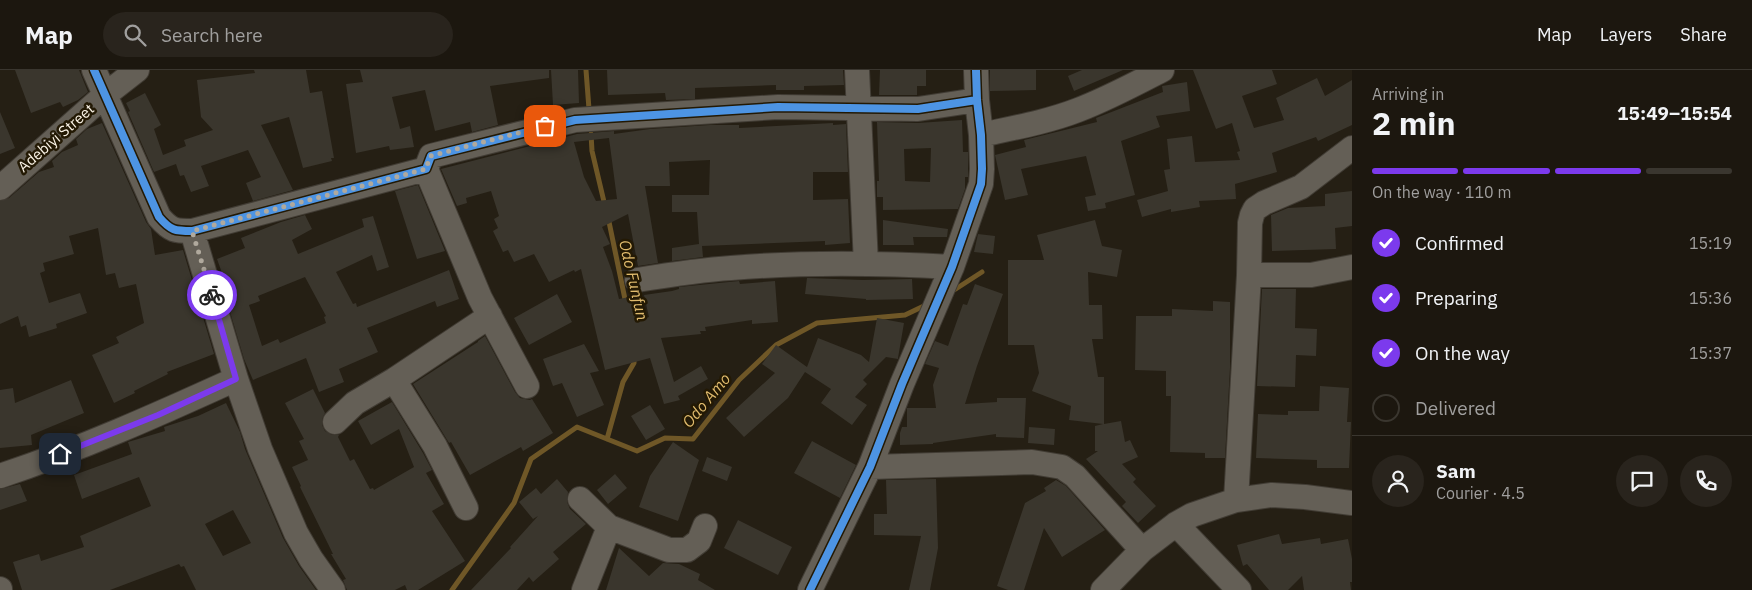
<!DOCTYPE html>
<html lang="en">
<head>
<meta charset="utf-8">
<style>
  body { margin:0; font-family:"IBM Plex Sans",sans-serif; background:#29241d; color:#f1f3f6; height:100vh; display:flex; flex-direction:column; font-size:19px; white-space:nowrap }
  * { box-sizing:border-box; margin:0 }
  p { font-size:16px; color:#a09f9e }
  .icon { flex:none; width:28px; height:28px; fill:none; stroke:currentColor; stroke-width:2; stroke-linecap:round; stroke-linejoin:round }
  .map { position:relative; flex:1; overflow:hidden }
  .panel { display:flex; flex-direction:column; background:#1c170f; width:400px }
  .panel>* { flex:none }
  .pin { position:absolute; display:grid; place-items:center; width:42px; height:42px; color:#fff; margin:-21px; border-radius:10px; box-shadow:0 2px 8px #0006 }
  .courier { position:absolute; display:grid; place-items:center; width:50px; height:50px; margin:-25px; border:4px solid #7c3aed; border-radius:50%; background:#fff; color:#222; box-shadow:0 1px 6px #0007 }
  .summary em { font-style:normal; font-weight:800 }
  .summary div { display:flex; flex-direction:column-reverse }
  .summary { display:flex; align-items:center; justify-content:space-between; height:85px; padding:0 20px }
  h1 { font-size:32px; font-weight:800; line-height:38px }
  .bar { display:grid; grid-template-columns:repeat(4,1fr); gap:8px 5px; align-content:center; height:60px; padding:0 20px }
  .bar i { height:6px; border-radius:4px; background:#3a362f }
  .bar .on { background:#7c3aed }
  .bar p { grid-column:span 4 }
  .line { display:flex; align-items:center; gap:12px; padding:0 20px; border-top:1px solid #3a362f }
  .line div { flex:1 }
  .round { display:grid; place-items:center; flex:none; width:52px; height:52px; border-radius:26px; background:#29241d }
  ol { padding:0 20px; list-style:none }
  li { display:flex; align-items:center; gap:15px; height:55px }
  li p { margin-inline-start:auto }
  li .icon { padding:5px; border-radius:50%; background:#7c3aed; color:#fff; stroke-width:4 }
  li:last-child { color:#a09f9e }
  li i { width:28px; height:28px; border:2px solid #3a362f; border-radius:50% }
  header { display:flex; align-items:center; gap:30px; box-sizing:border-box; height:70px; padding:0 25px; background:#1c170f; border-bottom:1px solid #3a362f }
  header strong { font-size:24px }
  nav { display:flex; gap:28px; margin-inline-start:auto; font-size:18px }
  .search { width:350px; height:45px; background:#29241d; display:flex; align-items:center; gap:12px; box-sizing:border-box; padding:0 18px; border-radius:28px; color:#a09f9e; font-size:19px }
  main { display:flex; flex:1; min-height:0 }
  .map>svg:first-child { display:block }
</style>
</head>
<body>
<header>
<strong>Map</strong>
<div class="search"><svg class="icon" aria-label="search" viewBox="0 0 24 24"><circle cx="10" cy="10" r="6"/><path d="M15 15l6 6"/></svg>Search here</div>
<nav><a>Map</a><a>Layers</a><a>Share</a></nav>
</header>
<main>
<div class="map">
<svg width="1352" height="520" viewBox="0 0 1352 520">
  <rect width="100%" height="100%" fill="#251f14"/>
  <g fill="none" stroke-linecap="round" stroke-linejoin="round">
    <path stroke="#6f5727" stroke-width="5" d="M586 0 589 39
      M591 64 592 81 605 136
      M608 147 626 234
      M951 222 982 202
      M607 369 623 312 634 293V286
      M452 520 514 433 531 389 577 357 637 381 665 368 693 369 739 310 776 275 817 253 905 245 928 234"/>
  </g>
  <path fill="#3a362d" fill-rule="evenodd" d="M15 0H79L88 22 78 30 63 37 60 32 31 43Z
    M254 0H306L310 23 322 21 334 88H331L332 91 303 98 289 47 261 55 293 120 253 131 246 113 261 107 248 80 201 96 209 116 191 122 184 105 180 106 176 94 154 102 128 42 130 41 126 33 145 23 161 55 154 59 163 85 186 76 184 70 213 60 201 47 197 10 255 3Z
    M360 0H549V8L490 16 498 55 472 62 470 52 435 61 425 20 392 27 400 59 410 56 414 77 390 80 389 76 356 83 346 14 363 12Z
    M551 0H578L579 33 553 35Z
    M607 0H843L844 15 804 16V20H776V15L695 18V29L666 30 665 23 608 25Z
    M880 0H926V16H917V25H879Z
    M990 0H1036V20L990 21Z
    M1082 0H1123L1074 21 1068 6Z
    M1193 0H1272L1277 14 1242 26 1254 58 1284 50 1276 28 1317 8 1325 26 1352 10V55L1318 71 1316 67 1272 83 1277 102 1235 114 1236 129 1199 131 1200 137 1171 142V139L1142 147 1137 130 1168 121 1164 100 1170 99 1167 69 1192 66 1195 92 1240 90 1237 82 1240 81 1232 53 1216 59Z
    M1187 12 1190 41 1156 46 1160 57 1121 71 1135 125 1105 133 1106 138 1088 141 1085 127 1096 125 1086 86 1021 99 1028 125 1005 130 995 85 1026 77 1024 70 1097 52 1096 48 1163 22 1162 16Z
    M0 42 15 78 0 84Z
    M962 50 963 82H968V107H965V119L958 139 883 140V127H877V111H879L877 52 918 53ZM931 78 930 112 905 111 904 79Z
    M102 53 146 152 151 159 155 185 183 180 214 284 167 302 168 304 134 321 135 323 114 333 92 285 119 273 116 267 144 253 136 214 119 218 115 203 106 205 98 158 69 166 74 184 43 193 45 201 40 203 49 233 80 223 87 243 56 254 57 258 29 267 26 255 21 257 18 246 0 254V131L9 128 39 102 54 97 52 91 62 82 78 75 76 69 87 59Z
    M833 53V55L846 54 848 102H813V130L848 129 850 173 825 175V171L702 176 703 187 672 191V178L699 174 697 142H672V125H709L710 90 669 92 670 116H645L658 193 638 196 628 144 602 157 610 174 603 177 612 201 619 229 635 226 646 248 649 247 644 225 672 221 679 219V217L739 211 740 214 775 211 778 252 752 254V250L705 257 706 261H700L701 264 661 268 674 312 701 296 708 309 678 326 680 330 664 334 650 288 605 300 581 199 575 202 574 200 549 212 534 184 514 192 508 180 503 182 493 161 498 158 494 149 499 146 491 121 466 128 467 133 457 136 441 99 577 64 614 61V64L650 59 710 55H739V58ZM609 68 617 129 596 131 584 107 574 72Z
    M418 115 445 181 417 189 395 121Z
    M1352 121V156L1335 158 1336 179 1272 181 1271 145 1288 138 1325 136V124Z
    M305 145 312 159 292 170 298 184 364 157 362 149 373 146 389 197 377 201 372 185 336 202 353 234 356 233 357 237 449 200 459 229 437 237 435 231 367 258 378 282 339 299 344 312 319 322 306 288 253 310 244 289 222 215 226 214 217 189 245 178 241 168 281 152ZM305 207 326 246 324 247 326 253 280 273 278 269 262 276 249 235 260 231 258 226Z
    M883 150 948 159 947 167H913L914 175H883Z
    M1095 150 1102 176 1122 180 1117 207 1088 202 1089 235H1102L1103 269H1092L1098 307H1104V354L1121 351 1125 372 1130 370 1138 387 1122 394 1136 409 1133 412 1156 436 1138 453 1122 436 1126 432 1086 389 1098 381H1095V356L1103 354 1069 350 1071 336 1032 321 1039 303 1034 275H1008V190H1044L1037 165Z
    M978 164 995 166 993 184 974 182Z
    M807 208 863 210 912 209 913 229 866 230V229L805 224Z
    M975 214 1003 224 977 296 965 334 997 332V328H1026L1024 368 996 367V364L933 373V374L900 375V363L902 357H907V338H936L933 315 939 298 925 294 935 271 948 276 963 234 967 235Z
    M1262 219H1296L1295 258 1317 259 1316 286 1296 285 1295 317 1257 316Z
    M557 224 572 252 529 275 514 248Z
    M1213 231 1230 232V298L1225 388H1205V383L1170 382 1171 326H1166V301L1135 300 1136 246H1172V239L1213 241Z
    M877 248 904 253 898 288V289L886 287 863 310 867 314 855 327 867 335 852 355 821 333 831 319 805 302 788 328 744 367 726 348 775 303 762 294 776 275 807 297 818 268 861 285 869 292Z
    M485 266 515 322 520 328 530 330 532 329 553 363 523 381 521 377 470 405 451 372 449 373 413 314 478 272V271Z
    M584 274 599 301 590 303 604 335 577 347 562 313 553 316 543 289Z
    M71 310 84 343 31 365 32 375 0 378V320L13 318 15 333Z
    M1320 316 1349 318 1347 352H1351L1349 398H1317V390L1256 388 1258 344 1288 345V341H1319Z
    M313 319 325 343 322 349V355L325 361 332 365H339L338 367 350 391 354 389 370 419 373 418 374 420 414 397 399 359 371 375 358 351 392 332 423 383 432 400 426 403 444 434 432 441 465 491 418 520H407L405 515 395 520H347L343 510 346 509 331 484H333L300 417 301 416 292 397 308 390 299 371 304 369 285 333Z
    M226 333 240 362 245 379 283 468 299 496 316 520H196L184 496 181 497 179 494 110 520H22L13 492 39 484 41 491 84 477 80 466 151 436 139 407 82 429 74 405 132 384 128 372 165 361 164 357 198 346ZM233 440 251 473 223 486 205 454Z
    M650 335 665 359 646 370 631 346Z
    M1029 357 1055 359 1054 375 1028 373Z
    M812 371 856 395 840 428 794 403Z
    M673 372 699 390 678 451 639 437 650 406Z
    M707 387 732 397 727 411 702 401Z
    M615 404 627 418 608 434 597 420Z
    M557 409 568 422 567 432 570 439 586 454 553 482 559 489 533 512 529 507 517 520H471L511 478 510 477 538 446 533 449 519 432 536 418 541 424Z
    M936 409 938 478 930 520H909L921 466 874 465V444H887L886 410Z
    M1056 410 1066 416 1105 460 1062 487 1044 458 1024 520H1008L997 516 1025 433 1046 421 1044 418Z
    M20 414 27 431 0 440V419Z
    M738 450 792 477 778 505 724 478Z
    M1279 464 1282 474 1320 468 1321 474 1348 469 1352 489V512H1350L1351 520H1304L1302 506 1288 520H1269L1247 494 1243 496 1237 475Z
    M619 478 649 506 663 493 679 494 700 504 698 510 715 520H606Z"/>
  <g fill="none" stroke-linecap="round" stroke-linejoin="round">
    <defs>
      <path id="minor" d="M94 0 159 147C171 161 175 161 192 161L426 99 431 86 575 50 778 37 918 39 977 30
        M857 0 866 194
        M981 65C1013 58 1047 52 1078 40 1107 29 1135 14 1162 0
        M426 99 480 228 527 316
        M0 118 105 25 137 0
        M192 161 236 309 260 379 296 463 311 489 333 520
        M1249 205H1311L1352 197
        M637 210C668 205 699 200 731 198 804 192 878 193 952 197
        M394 310 435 376 466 438
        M335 352 355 333 394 310 490 246
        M870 397 1032 392 1062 397 1075 406 1142 480
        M0 406C81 379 159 344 236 309
        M580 429 609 457 669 480H687L699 471 705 456
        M1236 430 1249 205 1250 153 1252 145 1255 139 1264 133 1301 117 1352 78
        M1176 454 1239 520
        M0 519V520
        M584 520 609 457
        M810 520 870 397 902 314 952 197 981 114 982 99 981 65 977 30 976 0
        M1103 520 1142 480 1176 454 1192 445 1236 430 1272 425 1305 427 1352 433"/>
    </defs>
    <use href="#minor" stroke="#413c34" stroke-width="26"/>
    <use href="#minor" stroke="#645f56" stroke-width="24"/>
    <defs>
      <path id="cycleway" d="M94 0 159 147C171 161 175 161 192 161L426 99 431 86 575 50 778 37 918 39 977 30
        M810 520 870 397 902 314 952 197 981 114 982 99 981 65 977 30 976 0"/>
    </defs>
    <use href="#cycleway" stroke="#231904" stroke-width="11"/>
    <use href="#cycleway" stroke="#4d94e3" stroke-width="8"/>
  </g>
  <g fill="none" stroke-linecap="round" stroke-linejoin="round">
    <path stroke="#b0a99d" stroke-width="5" stroke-dasharray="0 9" d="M212 225 192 161 426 99 430 86 545 56"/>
    <path stroke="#7c3aed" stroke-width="6" d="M60 384 158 345 236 309 212 225"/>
  </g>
  <g text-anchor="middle" stroke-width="5" stroke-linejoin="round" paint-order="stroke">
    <g font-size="15" fill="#fbf4e7" stroke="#231904">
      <text transform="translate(56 68) rotate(-41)" y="5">Adebiyi Street</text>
    </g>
    <g font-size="16" font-style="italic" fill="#e0bb6d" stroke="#231904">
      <text transform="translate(634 210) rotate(77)" y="6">Odo Funfun</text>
      <text transform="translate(706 330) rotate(-50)" y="6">Odo Amo</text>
    </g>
  </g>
</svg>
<div class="pin" style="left:545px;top:56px;background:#ea580c"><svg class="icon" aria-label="bag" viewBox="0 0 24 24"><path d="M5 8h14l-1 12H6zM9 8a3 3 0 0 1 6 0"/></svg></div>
<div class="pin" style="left:60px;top:384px;background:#1f2937"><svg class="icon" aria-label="home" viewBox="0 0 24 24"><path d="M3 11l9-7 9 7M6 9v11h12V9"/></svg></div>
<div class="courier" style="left:212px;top:225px"><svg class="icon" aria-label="bike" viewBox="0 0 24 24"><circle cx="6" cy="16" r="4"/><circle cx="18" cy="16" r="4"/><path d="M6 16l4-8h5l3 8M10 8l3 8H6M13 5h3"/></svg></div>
</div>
<section class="panel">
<div class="summary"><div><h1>2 min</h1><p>Arriving in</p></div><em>15:49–15:54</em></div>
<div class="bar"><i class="on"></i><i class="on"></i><i class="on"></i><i></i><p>On the way · 110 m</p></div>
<ol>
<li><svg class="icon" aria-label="check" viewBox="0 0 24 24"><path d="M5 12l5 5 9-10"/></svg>Confirmed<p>15:19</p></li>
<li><svg class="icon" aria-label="check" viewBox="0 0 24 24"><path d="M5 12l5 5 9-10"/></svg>Preparing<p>15:36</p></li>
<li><svg class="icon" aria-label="check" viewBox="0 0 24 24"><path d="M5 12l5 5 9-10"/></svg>On the way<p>15:37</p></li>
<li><i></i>Delivered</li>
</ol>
<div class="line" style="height:90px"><a class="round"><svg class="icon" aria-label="person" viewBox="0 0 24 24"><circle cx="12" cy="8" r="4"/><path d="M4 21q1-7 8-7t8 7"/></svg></a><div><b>Sam</b><p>Courier · 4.5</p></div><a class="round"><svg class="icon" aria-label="chat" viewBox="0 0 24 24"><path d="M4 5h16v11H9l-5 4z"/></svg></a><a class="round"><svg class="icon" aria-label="phone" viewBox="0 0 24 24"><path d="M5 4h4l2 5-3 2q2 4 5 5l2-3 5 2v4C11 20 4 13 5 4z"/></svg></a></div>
</section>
</main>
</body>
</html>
